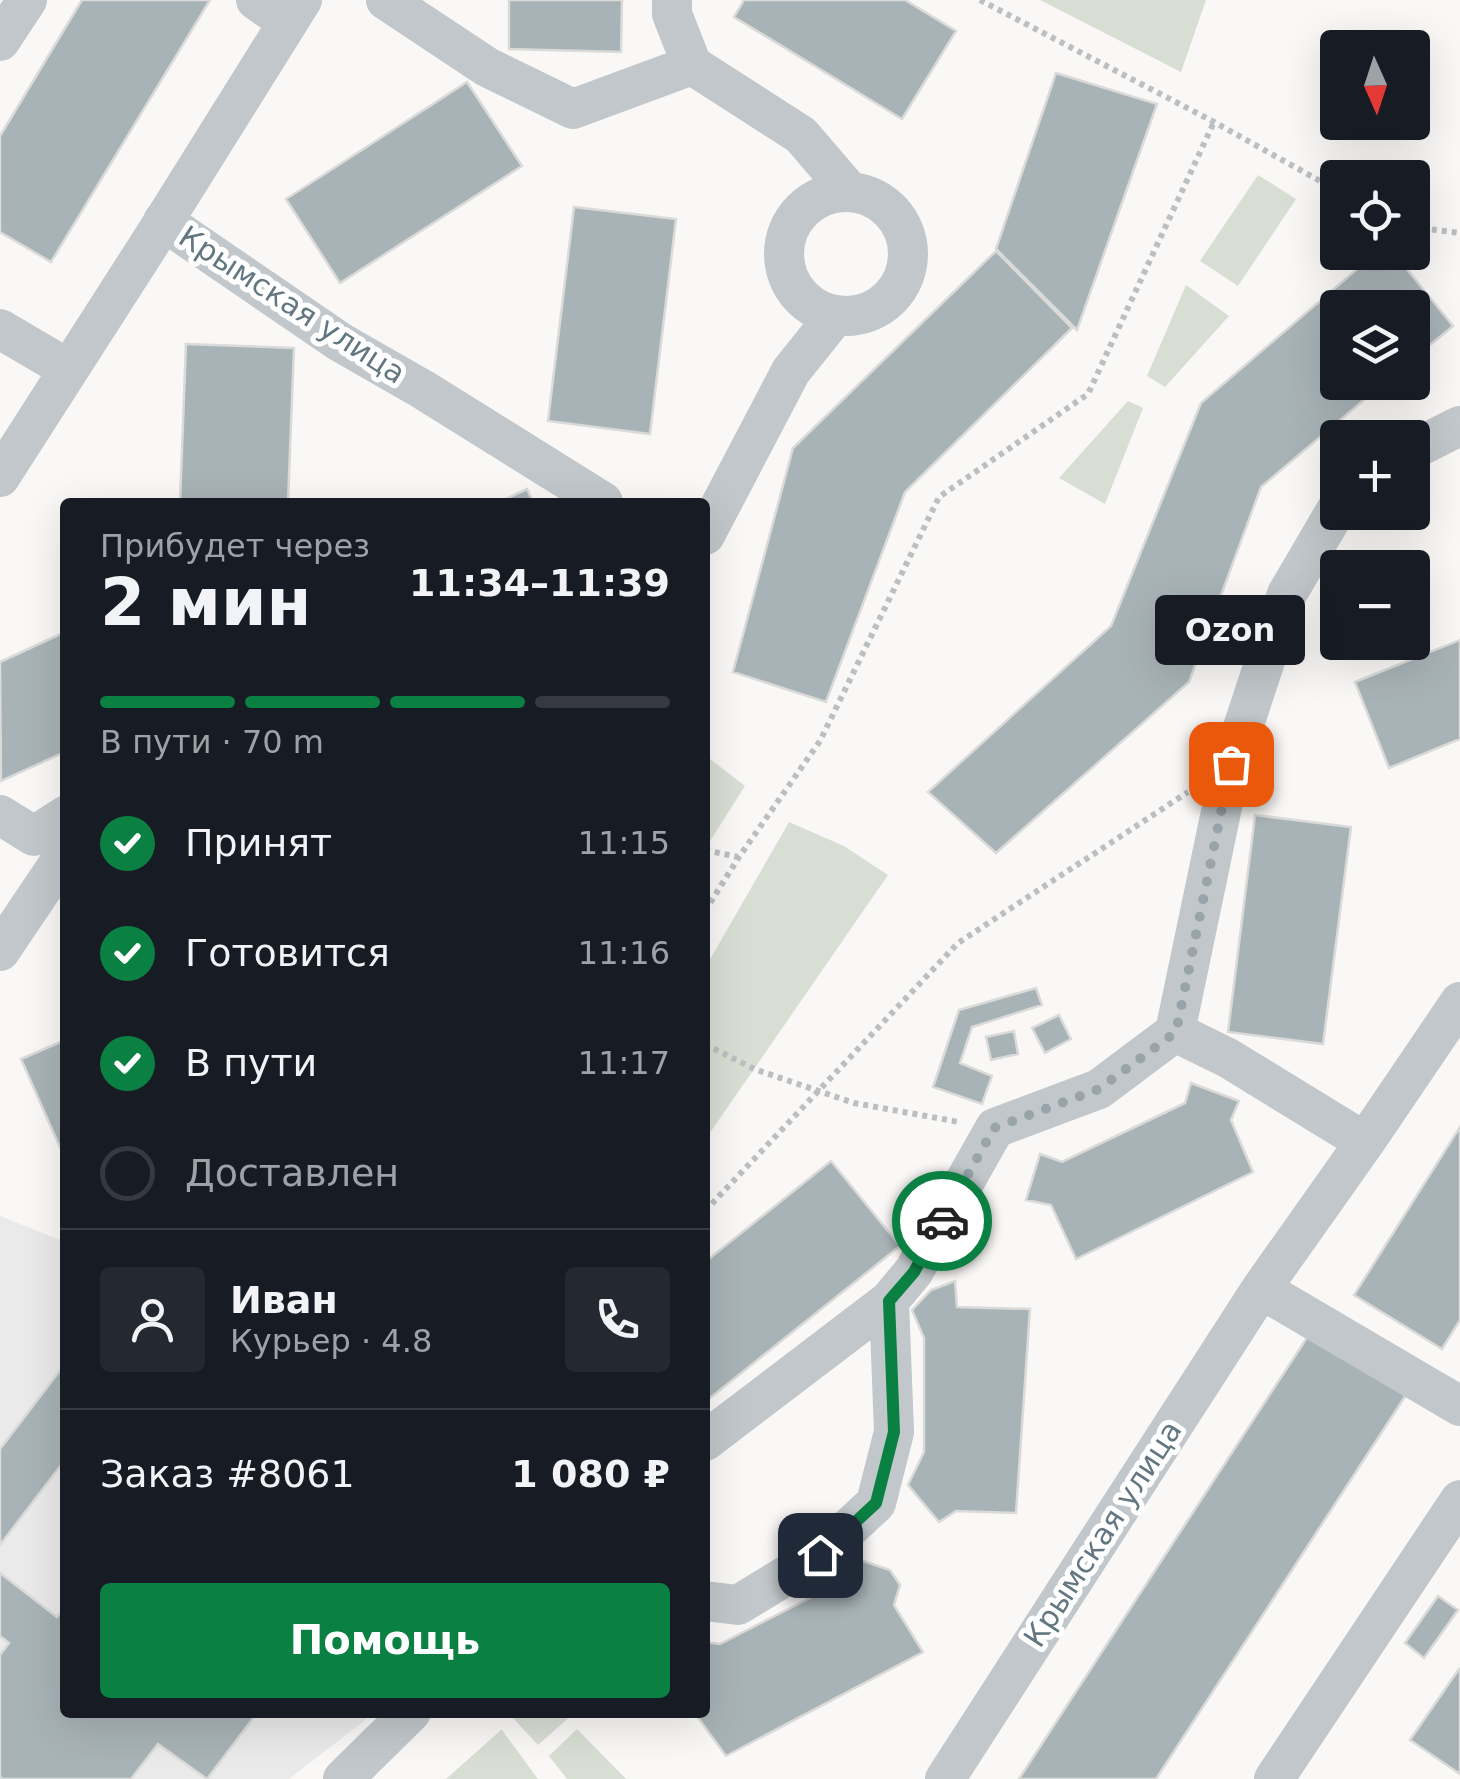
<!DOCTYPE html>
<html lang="ru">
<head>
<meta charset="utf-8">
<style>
  body { margin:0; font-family:"DejaVu Sans",sans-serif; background:#242831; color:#f1f3f6; height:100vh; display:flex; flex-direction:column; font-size:38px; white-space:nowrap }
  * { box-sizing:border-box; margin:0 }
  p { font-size:32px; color:#9ea1a6 }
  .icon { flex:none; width:55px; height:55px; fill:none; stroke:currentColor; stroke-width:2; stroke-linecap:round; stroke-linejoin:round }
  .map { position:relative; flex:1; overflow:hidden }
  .side { position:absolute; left:60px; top:498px; width:650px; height:1220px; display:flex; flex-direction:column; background:#171b24; border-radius:10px; box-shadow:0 10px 40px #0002 }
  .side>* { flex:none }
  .needle { width:65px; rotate:177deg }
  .buttons { position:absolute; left:1320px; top:30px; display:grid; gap:20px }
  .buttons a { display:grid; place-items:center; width:110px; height:110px; border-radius:10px; background:#171b24; box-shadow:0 10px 40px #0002; font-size:50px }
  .pin { position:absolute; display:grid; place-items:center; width:85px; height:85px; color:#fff; margin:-42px; border-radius:20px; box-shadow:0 5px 15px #0006 }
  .courier { position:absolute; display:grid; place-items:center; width:100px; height:100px; margin:-50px; border:8px solid #0b8043; border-radius:50%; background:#fff; color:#222; box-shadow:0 2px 12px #0007 }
  .bubble { position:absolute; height:70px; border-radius:10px; background:#171b24; box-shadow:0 10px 40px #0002; font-size:32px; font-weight:800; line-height:70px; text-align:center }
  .head em { font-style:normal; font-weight:800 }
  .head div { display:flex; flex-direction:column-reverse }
  .head { display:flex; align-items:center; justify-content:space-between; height:170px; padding:0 40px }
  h1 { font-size:65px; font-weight:800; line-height:75px }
  .bar { display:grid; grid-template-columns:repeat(4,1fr); gap:15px 10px; align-content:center; height:120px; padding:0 40px }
  .bar i { height:12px; border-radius:8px; background:#363941 }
  .bar .current { background:#0b8043 }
  .bar p { grid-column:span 4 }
  .line { display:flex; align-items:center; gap:25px; padding:0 40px; border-top:2px solid #363941 }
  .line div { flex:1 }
  .round { display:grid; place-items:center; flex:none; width:105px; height:105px; border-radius:10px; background:#242831 }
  ol { padding:0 40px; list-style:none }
  li { display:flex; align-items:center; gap:30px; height:110px }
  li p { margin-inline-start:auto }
  li .icon { padding:10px; border-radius:50%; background:#0b8043; color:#fff; stroke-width:4 }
  li:last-child { color:#9ea1a6 }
  li i { width:55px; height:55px; border:5px solid #363941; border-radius:50% }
  .action { display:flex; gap:20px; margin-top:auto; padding:20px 40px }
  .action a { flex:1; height:115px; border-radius:10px; background:#0b8043; color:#fff; font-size:40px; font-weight:800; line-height:115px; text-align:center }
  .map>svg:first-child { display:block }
</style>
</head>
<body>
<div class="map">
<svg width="1460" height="1779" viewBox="0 0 1460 1779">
  <rect width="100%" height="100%" fill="#f9f8f6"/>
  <path fill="#e9eae9" d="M0 1216 65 1242V1712L374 1713 289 1779H0Z"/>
  <path fill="#d9ded5" d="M1040 0H1206L1181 72Z
    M1258 175 1296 199 1238 286 1200 261Z
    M1186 285 1229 316 1165 387 1147 376Z
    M1128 401 1143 408 1105 504 1059 478Z
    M705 755 745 786 705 849Z
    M789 822 844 846 888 875 705 1140V968Z
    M518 1712H574V1713L538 1745 512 1717Z
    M577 1729 626 1779H567L549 1756Z
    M502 1730 538 1779H446L501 1730Z"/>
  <path fill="#a8b3b7" stroke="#dadad8" stroke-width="2.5" d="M82 0H210L51 262 0 232V136Z
    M509 0H622L621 52 509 49Z
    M744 0H905L956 31 902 119 734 17Z
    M1056 73 1157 104 1077 330 996 249Z
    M467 82 522 166 340 283 286 199Z
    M574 207 676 219 650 434 548 421Z
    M996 251 1072 328 905 492 826 702 733 672 793 448Z
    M1377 252H1393L1453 326 1412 360V308H1338V382H1385L1261 487 1189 682 996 853 928 792 1111 626 1201 403Z
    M186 344 294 348 288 502H180Z
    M527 489 533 502H500Z
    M65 632V752L1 781 0 662Z
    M1460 640V739L1389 768 1355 682Z
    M1255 815 1351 827 1323 1044 1228 1032Z
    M1036 988 1042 1005 972 1027 960 1063 992 1076 982 1104 933 1087 959 1010Z
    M1059 1015 1071 1039 1045 1053 1032 1028Z
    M1014 1031 1018 1054 991 1060 986 1037Z
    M65 1040V1153L63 1154 21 1059Z
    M1191 1083 1239 1101 1231 1120 1253 1172 1076 1259 1051 1205 1026 1200 1040 1154 1062 1162 1185 1103Z
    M1460 1127V1320L1442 1349 1354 1295Z
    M831 1161 900 1246 705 1402V1262Z
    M955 1281 957 1307 1030 1309 1016 1513 956 1511 939 1522 908 1485 924 1452V1338L912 1310 931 1290Z
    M1310 1333 1406 1395 1156 1779H1019Z
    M65 1364V1460L0 1545V1449Z
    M854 1558 890 1570 900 1585 894 1605 923 1652 726 1756 694 1712H705V1642L720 1644 833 1586Z
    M0 1573 57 1617 65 1607V1712H258L207 1779 158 1744 131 1779H3L0 1777V1655L9 1643 0 1636Z
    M1438 1596 1458 1610 1424 1658 1405 1643Z
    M1459 1669 1460 1670V1774L1410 1740Z"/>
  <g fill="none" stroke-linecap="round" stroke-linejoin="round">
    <path stroke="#bbbfc1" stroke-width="6" stroke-dasharray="5 5" stroke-linecap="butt" d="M980 0 1214 122 1338 191
      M1412 227 1460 233
      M705 850 738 857
      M705 911 739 857 820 741 939 497 1088 394 1214 122
      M705 1044 754 1069 854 1103 959 1122
      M705 1211 958 943 1188 792"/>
    <path stroke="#c1c7ca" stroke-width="40" d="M256 0 287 22
      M386 0 487 67 573 109 692 65 801 135 849 191
      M672 0V14L692 65
      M0 41 27 0
      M784 254a62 62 0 1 1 124 0a62 62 0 1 1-124 0Z
      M163 221 340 342 422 389 603 502
      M0 329 68 369
      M1412 450 1460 426
      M0 477 150 243 302 0
      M705 535 791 371 836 315
      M0 815 34 836 65 816
      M0 951 64 856
      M1175 1032 1231 764 1287 594 1338 507
      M1365 1142 1460 1002
      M705 1441 889 1301 914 1271 995 1128 1099 1089 1175 1032 1228 1058 1365 1142 1261 1289
      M705 1601 738 1605 820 1555 876 1503 894 1432 889 1301
      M343 1779 411 1712
      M945 1779 1261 1289 1460 1406
      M1274 1779 1460 1500"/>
  </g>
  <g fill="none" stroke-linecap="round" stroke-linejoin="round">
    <path stroke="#98a4aa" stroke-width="10" stroke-dasharray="0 18" d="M942 1221 994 1128 1099 1089 1176 1032 1231 764"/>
    <path stroke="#0b8043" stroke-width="12" d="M820 1555 876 1503 894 1432 889 1301 914 1272 942 1221"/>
  </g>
  <g text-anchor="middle" stroke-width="10" stroke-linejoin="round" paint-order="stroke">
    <g font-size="30" fill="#637781" stroke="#fff">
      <text transform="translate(292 305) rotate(33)" y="10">Крымская улица</text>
      <text transform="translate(1103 1534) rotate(-57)" y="10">Крымская улица</text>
    </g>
  </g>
</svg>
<div class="buttons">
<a><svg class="needle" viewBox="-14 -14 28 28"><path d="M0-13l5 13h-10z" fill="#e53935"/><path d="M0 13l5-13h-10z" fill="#9ea1a6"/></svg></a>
<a><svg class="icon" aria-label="locate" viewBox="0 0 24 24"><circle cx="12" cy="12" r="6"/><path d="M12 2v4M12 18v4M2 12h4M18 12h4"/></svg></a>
<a><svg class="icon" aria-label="layers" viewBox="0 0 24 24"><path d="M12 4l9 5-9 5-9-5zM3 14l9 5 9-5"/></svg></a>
<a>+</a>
<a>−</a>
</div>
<div class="pin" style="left:1231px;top:764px;background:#ea580c"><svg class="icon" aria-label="bag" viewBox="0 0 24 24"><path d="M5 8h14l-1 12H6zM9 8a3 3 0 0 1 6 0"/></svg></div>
<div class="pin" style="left:820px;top:1555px;background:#1f2937"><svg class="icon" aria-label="home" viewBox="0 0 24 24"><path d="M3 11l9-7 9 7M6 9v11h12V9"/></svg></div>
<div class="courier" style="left:942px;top:1221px"><svg class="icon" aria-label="car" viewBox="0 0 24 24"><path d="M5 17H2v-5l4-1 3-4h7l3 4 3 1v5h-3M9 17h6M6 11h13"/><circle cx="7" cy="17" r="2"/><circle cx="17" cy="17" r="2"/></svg></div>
<div class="bubble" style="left:1155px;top:595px;width:150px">Ozon</div>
<section class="side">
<div class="head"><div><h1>2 мин</h1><p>Прибудет через</p></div><em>11:34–11:39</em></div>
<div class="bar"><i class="current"></i><i class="current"></i><i class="current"></i><i></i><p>В пути · 70 m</p></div>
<ol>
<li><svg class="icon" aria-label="check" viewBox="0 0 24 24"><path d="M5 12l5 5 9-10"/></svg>Принят<p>11:15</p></li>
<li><svg class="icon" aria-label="check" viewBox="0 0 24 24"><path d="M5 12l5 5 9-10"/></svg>Готовится<p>11:16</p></li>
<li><svg class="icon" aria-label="check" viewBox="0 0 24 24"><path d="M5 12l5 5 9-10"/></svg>В пути<p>11:17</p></li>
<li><i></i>Доставлен</li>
</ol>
<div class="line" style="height:180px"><a class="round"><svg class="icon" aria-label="person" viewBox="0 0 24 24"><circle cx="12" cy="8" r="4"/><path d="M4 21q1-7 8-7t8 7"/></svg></a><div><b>Иван</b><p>Курьер · 4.8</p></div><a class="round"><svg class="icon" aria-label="phone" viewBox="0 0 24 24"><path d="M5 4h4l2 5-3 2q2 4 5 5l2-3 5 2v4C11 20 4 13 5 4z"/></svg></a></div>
<div class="line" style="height:130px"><div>Заказ #8061</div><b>1 080 ₽</b></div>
<div class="action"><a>Помощь</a></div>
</section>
</div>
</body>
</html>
